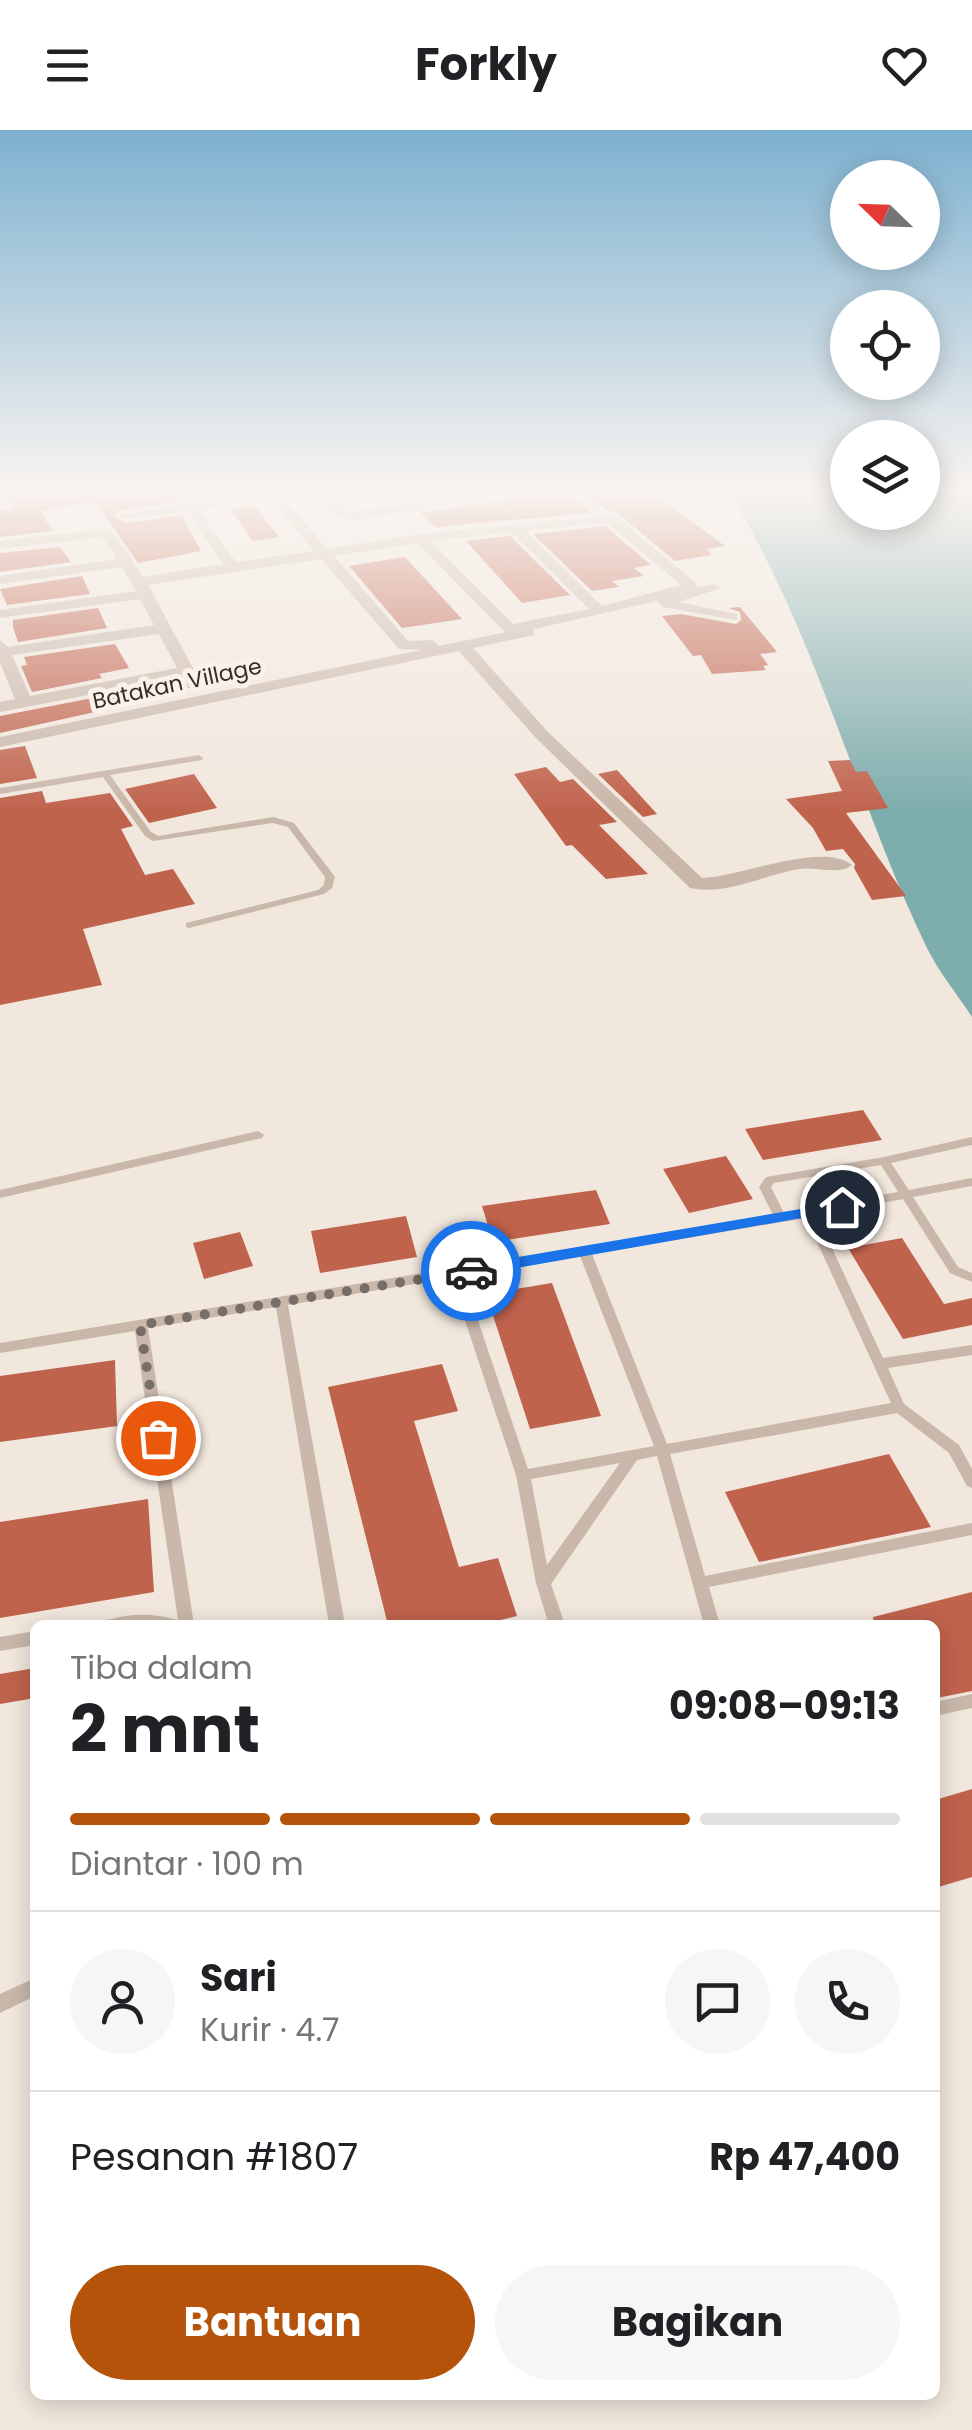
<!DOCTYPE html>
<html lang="id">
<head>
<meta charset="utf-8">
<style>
  body { margin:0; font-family:Poppins,sans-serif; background:#f6f6f6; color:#202124; height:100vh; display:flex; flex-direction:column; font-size:38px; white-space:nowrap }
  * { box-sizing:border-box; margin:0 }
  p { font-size:32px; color:#757577 }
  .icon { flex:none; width:55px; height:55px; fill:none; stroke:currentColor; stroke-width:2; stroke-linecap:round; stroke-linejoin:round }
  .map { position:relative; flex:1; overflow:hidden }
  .panel { position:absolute; left:30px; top:1490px; width:910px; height:780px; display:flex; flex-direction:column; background:#fff; border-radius:15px; box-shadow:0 5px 25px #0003 }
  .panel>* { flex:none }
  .needle { width:65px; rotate:293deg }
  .controls { position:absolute; left:830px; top:30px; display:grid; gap:20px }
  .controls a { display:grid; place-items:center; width:110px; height:110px; border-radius:50%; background:#fff; box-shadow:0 5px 25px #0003; font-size:50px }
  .pin { position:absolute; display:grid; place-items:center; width:85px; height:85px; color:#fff; margin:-42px; border:5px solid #fff; border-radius:50%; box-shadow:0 2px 10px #0007 }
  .courier { position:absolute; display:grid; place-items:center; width:100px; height:100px; margin:-50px; border:8px solid #1a73e8; border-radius:50%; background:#fff; color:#222; box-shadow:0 2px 12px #0007 }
  .head em { font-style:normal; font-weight:700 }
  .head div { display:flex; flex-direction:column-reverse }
  .head { display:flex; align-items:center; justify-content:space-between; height:170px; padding:0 40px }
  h1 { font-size:65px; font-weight:700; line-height:75px }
  .bar { display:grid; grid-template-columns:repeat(4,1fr); gap:15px 10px; align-content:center; height:120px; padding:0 40px }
  .bar i { height:12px; border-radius:8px; background:#e0e0e0 }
  .bar .active { background:#b45309 }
  .bar p { grid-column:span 4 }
  .line { display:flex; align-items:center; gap:25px; padding:0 40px; border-top:2px solid #e0e0e0 }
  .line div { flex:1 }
  .round { display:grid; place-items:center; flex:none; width:105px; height:105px; border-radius:52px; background:#f6f6f6 }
  .primary-button { display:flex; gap:20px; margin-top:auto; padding:20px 40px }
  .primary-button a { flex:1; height:115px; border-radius:60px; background:#b45309; color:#fff; font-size:40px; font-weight:700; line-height:115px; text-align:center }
  .primary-button a+a { background:#f6f6f6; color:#202124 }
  header { display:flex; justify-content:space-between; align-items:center; height:130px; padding:0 40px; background:#fff; font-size:45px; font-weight:700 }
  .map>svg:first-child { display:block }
</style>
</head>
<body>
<header><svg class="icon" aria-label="menu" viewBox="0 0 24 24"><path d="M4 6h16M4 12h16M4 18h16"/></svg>Forkly<svg class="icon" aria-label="heart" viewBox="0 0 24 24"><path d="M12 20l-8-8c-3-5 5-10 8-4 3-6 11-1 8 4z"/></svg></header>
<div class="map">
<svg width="972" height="2300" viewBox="0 0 972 2300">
  <rect width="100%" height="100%" fill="#f1e7dd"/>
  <path fill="#7eadad" d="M727 359H847L848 382H922L923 359H972V887C957 864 938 841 926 816 854 666 816 501 727 359Z"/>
  <path fill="#c0634d" d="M32 359H169L176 372 118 381 115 386 126 393 182 385 201 421 138 433 95 371 41 381 52 401 0 407V380L15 378 5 363Z
    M395 359H485L407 370Z
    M585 359H648L725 416 707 419 712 425 675 431 616 382H609L585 363 578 364 577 369 592 383 436 397 420 383Z
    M255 376 264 389 279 407 253 411 230 379Z
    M605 396 651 435 634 438 644 446 612 451 619 457 592 461 533 404Z
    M510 406 570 465 522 473 466 411Z
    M60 417 71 432 0 442V423Z
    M405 427 416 439 462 489 402 498 349 436Z
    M82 446 90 464 7 475 0 459Z
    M740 477 777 522 760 524 768 535 763 536 766 540 712 544 701 525 693 526 662 486 681 484 736 494 741 490 740 482 728 478Z
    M98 478 107 498 18 512 13 497V490Z
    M115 514 129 538 99 544 102 548 32 562 21 536 27 535 24 527Z
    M113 564 117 569 94 573 95 582 0 603V586Z
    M25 616 37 648 0 654V620Z
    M850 630 856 642 867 641 888 678 846 683 906 766 872 770 854 738 855 734 843 719 826 721 813 698 786 669 842 661 828 631Z
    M546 637 560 652 573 649 617 692 599 695 648 744 606 749 572 715 566 716 514 644Z
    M617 640 657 684 643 687 598 644Z
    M194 644 217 678 149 693 125 659Z
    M42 661 46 673 110 663 133 696 121 699 145 745 173 739 195 774 83 799 102 855 0 875V668Z
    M863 980 882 1010 763 1030 745 999Z
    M726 1026 753 1069 689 1083 663 1039Z
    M596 1060 610 1094 493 1112 482 1076Z
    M406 1086 417 1127 320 1143 311 1101Z
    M240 1102 253 1136 204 1149 193 1113Z
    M902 1108 944 1174 972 1168V1195L903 1209 848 1118Z
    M552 1153 601 1286 530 1299 486 1164Z
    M115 1230 117 1296 0 1312V1246Z
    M442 1234 458 1281 414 1291 459 1437 498 1428 517 1486 480 1495H388L328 1257Z
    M889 1324 931 1397 759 1432 725 1362Z
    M148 1369 154 1462 0 1488V1392Z
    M972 1462V1561L937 1568 935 1495H874L873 1487Z
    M35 1538V1568L0 1574V1544Z
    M972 1659V1747L935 1758V1670Z"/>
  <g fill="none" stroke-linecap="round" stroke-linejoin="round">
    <path fill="#c9b7aa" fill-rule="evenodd" d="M581 367H585L609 387V389H605L581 369Z
      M199 625 203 628 202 630 110 645 151 702 158 706 273 687 294 693 335 747 332 758 324 764 189 798 186 797V793L318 760 324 755 325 747 288 697 273 693 153 711 145 706 103 647 0 664V658Z
      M258 1001 264 1005 262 1008 0 1068V1060Z
      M972 1007V1015L891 1033 909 1060 972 1048V1056L913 1067 958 1137 972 1143V1152L950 1143 903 1069 817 1086 883 1228 972 1215V1225L888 1238 904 1274 959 1315 972 1339V1358L967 1356 949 1323 897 1283 670 1324 705 1446 972 1393V1405L709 1457 720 1495H704L657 1326 637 1330 551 1454 565 1495H549L536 1453 516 1345 451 1148 288 1175 345 1495H329L276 1177 148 1198 194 1495H104L107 1490C133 1483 152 1483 178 1490L135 1201 0 1223V1213L773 1085 759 1057 766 1047 884 1027ZM881 1035 898 1062 784 1083 771 1057 774 1053ZM806 1088 891 1273 667 1314 592 1124ZM580 1126 654 1316 528 1339 463 1146ZM620 1333 547 1435 531 1349Z
      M35 1501V1515L0 1521V1507Z
      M972 1564V1578L935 1586V1572Z
      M35 1848V1866L0 1883V1864Z"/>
    <path fill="#c9b7aa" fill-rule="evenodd" d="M262 359H275L327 419 420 404 614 385 696 453 697 458 714 454 721 458 678 472 737 484V490L663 477 657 471 534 499V505L473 518 547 601 702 748C740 747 822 711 852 735 838 746 816 736 799 739 763 745 727 766 690 758L535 607 459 521 0 617V607L421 520 399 519 321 429 148 455 202 555 200 558H188L182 547 0 582V572L15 569 0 533V510L8 517 154 495 140 469 0 488V480L136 461 122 437 0 454V446L117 429 102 407 0 419V411L106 399 111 400 143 447 223 434 187 381 126 389 119 385 264 362ZM270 369 314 421 236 432 198 380ZM606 392 681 455 602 476 525 401ZM511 402 589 479 513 494 430 411ZM417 413 505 502H506L439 516 432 510 408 511 334 426ZM159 504 177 538 30 566 12 525Z
      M314 359H362L333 366 346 381 353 382 509 359H539L353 390 337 387Z"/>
  </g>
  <linearGradient id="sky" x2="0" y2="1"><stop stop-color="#7db1d0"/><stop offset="0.53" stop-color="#f9f4f0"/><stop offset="1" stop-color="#f9f4f0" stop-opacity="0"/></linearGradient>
  <rect width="972" height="681" fill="url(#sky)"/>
  <path fill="#1a73e8" d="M842 1072 847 1073V1080L471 1146 463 1141 471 1135Z"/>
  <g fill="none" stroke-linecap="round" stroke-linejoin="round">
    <path stroke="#786e68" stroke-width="10" stroke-dasharray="0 18" d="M158 1308 140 1195 471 1141"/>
  </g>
  <g text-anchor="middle" stroke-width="10" stroke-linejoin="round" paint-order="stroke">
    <g font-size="22" fill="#372d29" stroke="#f9f1ea">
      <text transform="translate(177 553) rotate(-12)" y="8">Batakan Village</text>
    </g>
  </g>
</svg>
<div class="controls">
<a><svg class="needle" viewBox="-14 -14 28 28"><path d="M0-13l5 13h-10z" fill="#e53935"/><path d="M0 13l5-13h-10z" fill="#757577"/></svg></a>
<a><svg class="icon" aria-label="locate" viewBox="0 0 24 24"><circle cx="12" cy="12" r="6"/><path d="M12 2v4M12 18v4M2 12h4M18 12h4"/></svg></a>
<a><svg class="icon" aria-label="layers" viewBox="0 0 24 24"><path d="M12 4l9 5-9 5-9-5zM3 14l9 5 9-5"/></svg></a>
</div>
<div class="pin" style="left:158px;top:1308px;background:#ea580c"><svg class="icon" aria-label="bag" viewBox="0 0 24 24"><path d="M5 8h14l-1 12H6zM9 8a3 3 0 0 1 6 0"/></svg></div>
<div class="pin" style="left:842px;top:1077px;background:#1f2937"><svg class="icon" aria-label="home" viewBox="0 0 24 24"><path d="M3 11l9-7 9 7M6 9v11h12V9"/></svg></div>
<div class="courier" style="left:471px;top:1141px"><svg class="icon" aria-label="car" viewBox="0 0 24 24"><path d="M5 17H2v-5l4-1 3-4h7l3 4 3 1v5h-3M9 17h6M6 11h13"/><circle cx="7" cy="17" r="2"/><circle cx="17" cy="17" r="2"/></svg></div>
<section class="panel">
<div class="head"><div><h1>2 mnt</h1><p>Tiba dalam</p></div><em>09:08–09:13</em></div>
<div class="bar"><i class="active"></i><i class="active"></i><i class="active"></i><i></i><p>Diantar · 100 m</p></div>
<div class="line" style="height:180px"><a class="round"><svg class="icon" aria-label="person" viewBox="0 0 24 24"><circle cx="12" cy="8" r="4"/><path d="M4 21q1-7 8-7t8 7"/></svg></a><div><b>Sari</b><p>Kurir · 4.7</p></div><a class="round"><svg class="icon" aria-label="chat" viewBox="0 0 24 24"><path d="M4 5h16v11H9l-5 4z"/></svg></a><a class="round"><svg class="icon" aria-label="phone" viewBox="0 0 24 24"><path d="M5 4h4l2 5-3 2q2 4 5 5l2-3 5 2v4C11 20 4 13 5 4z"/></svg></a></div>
<div class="line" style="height:130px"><div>Pesanan #1807</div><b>Rp 47,400</b></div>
<div class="primary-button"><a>Bantuan</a><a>Bagikan</a></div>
</section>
</div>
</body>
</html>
